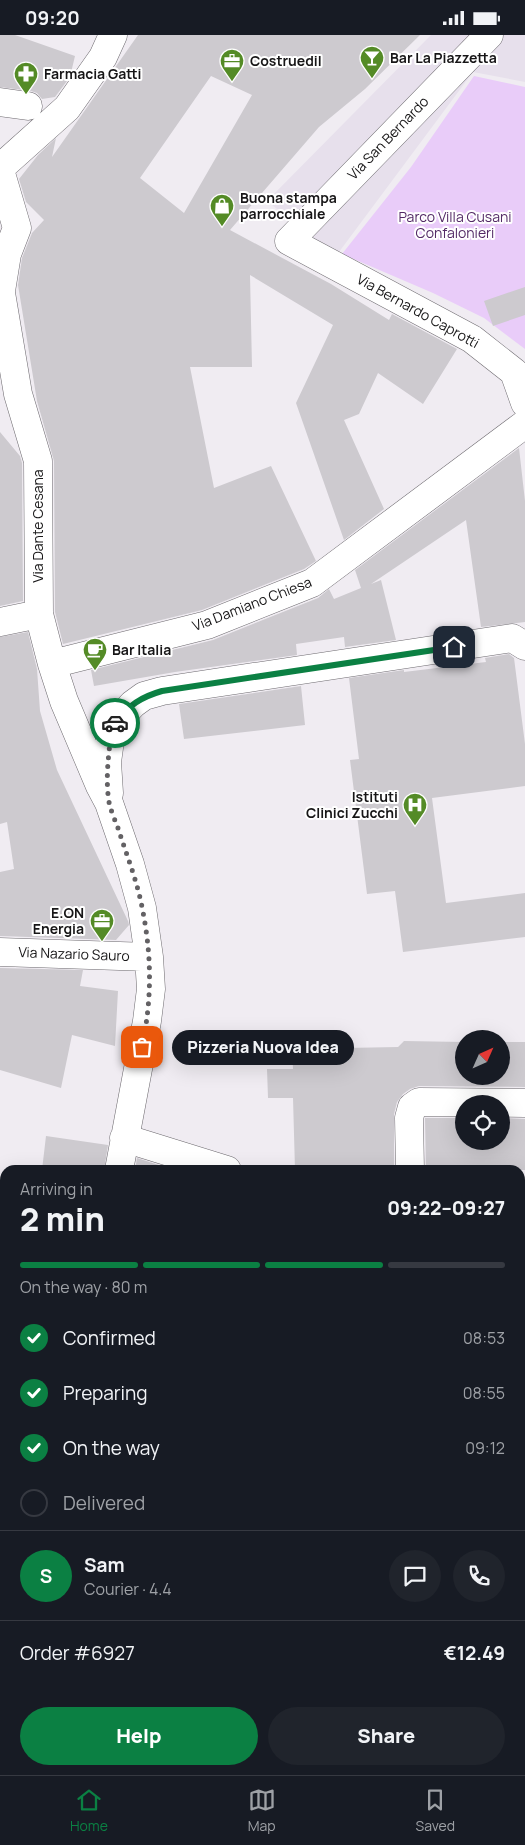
<!DOCTYPE html>
<html lang="en">
<head>
<meta charset="utf-8">
<style>
  body { margin:0; font-family:Manrope,sans-serif; background:#20242c; color:#f1f3f6; height:100vh; display:flex; flex-direction:column; font-size:19px; white-space:nowrap }
  * { box-sizing:border-box; margin:0 }
  p { font-size:16px; color:#9ea1a6 }
  .icon { flex:none; width:28px; height:28px; fill:none; stroke:currentColor; stroke-width:2; stroke-linecap:round; stroke-linejoin:round }
  .map { position:relative; flex:1; overflow:hidden }
  .side { position:absolute; left:0px; top:1130px; width:525px; height:610px; display:flex; flex-direction:column; background:#171b24; border-radius:15px 15px 0 0; box-shadow:0 5px 20px #0002 }
  .side>* { flex:none }
  .needle { width:32px; rotate:45deg }
  .tools { position:absolute; left:455px; top:995px; display:grid; gap:10px }
  .tools a { display:grid; place-items:center; width:55px; height:55px; border-radius:50%; background:#171b24; box-shadow:0 5px 20px #0002; font-size:25px }
  .pin { position:absolute; display:grid; place-items:center; width:42px; height:42px; color:#fff; margin:-21px; border-radius:10px; box-shadow:0 2px 8px #0006 }
  .courier { position:absolute; display:grid; place-items:center; width:50px; height:50px; margin:-25px; border:4px solid #0b8043; border-radius:50%; background:#fff; color:#222; box-shadow:0 1px 6px #0007 }
  .bubble { position:absolute; height:35px; border-radius:18px; background:#171b24; box-shadow:0 5px 20px #0002; font-size:16px; font-weight:800; line-height:35px; text-align:center }
  .head em { font-style:normal; font-weight:800 }
  .head div { display:flex; flex-direction:column-reverse }
  .head { display:flex; align-items:center; justify-content:space-between; height:85px; padding:0 20px }
  h1 { font-size:32px; font-weight:800; line-height:38px }
  .bar { display:grid; grid-template-columns:repeat(4,1fr); gap:8px 5px; align-content:center; height:60px; padding:0 20px }
  .bar i { height:6px; border-radius:4px; background:#363941 }
  .bar .active { background:#0b8043 }
  .bar p { grid-column:span 4 }
  .line { display:flex; align-items:center; gap:12px; padding:0 20px; border-top:1px solid #363941 }
  .line div { flex:1 }
  .round { display:grid; place-items:center; flex:none; width:52px; height:52px; border-radius:26px; background:#20242c }
  ol { padding:0 20px; list-style:none }
  li { display:flex; align-items:center; gap:15px; height:55px }
  li p { margin-inline-start:auto }
  li .icon { padding:5px; border-radius:50%; background:#0b8043; color:#fff; stroke-width:4 }
  li:last-child { color:#9ea1a6 }
  li i { width:28px; height:28px; border:2px solid #363941; border-radius:50% }
  .primary-button { display:flex; gap:10px; margin-top:auto; padding:10px 20px }
  .primary-button a { flex:1; height:58px; border-radius:30px; background:#0b8043; color:#fff; font-size:20px; font-weight:800; line-height:58px; text-align:center }
  .primary-button a+a { background:#20242c; color:#f1f3f6 }
  .status { display:flex; justify-content:space-between; align-items:center; height:35px; padding:0 25px; background:#171b24; direction:ltr }
  .status svg { height:14px; fill:currentColor }
  .dock { display:flex; justify-content:space-around; align-items:center; height:70px; border-top:1px solid #363941; background:#171b24; font-size:14px; color:#9ea1a6 }
  .dock a { display:grid; justify-items:center; gap:2px }
  .dock .active { color:#0b8043 }
  .map>svg:first-child { display:block }
</style>
</head>
<body>
<div class="status"><b>09:20</b><svg viewBox="0 0 49 12"><path d="M0 12V9h3v3zM5 12V6h3v6zM10 12V3h3v9zM15 12V0h3v12zM26 1h20v11H26zM47 4h2v5h-2z"/></svg></div>
<div class="map">
<svg width="525" height="1740" viewBox="0 0 525 1740">
  <rect width="100%" height="100%" fill="#f0ecf2"/>
  <path fill="#e7e0ec" d="M431 0H525V47L473 37 336 221 267 166Z"/>
  <path fill="#e9ccf9" d="M474 41 525 52V314L484 283 433 258 342 219 411 132Z"/>
  <path fill="#cdcacf" fill-rule="evenodd" d="M0 0H15L75 21 70 42 55 62 42 64 37 58 31 56 0 52Z
    M138 0H420L365 54 319 92 230 195 331 249 389 285 392 279 457 314 423 369 378 338 359 379 344 385 384 474 344 505 296 368 333 290 250 240 252 332H190L214 453 271 431 316 526 304 534 202 575 63 609 55 577 54 426 37 366 18 250 22 223 32 198 44 185 26 167 19 144 38 120 56 103 52 122ZM211 41 252 60 184 178 140 143Z
    M525 252V280L493 291 484 266Z
    M0 397 20 421 22 428 23 566 0 571Z
    M519 413 525 466V587L481 592 466 485 371 549 381 545 396 605 345 612 344 602 296 609 297 620 175 637 94 651 91 635 213 605 318 563 329 554 334 564 361 553 355 535Z
    M28 597 37 634 40 676 57 735 128 886 129 890 116 905 0 901V837L14 834 7 787 0 789V602Z
    M509 619 514 623 525 709V751L432 763 446 868 525 858V902L403 917 395 856 367 859 350 725 359 724 349 643 404 635V637L486 627 485 623Z
    M301 651 305 690 184 704 179 669Z
    M0 933 83 935 80 951 118 956 115 1011 72 1000 61 1053 0 1035Z
    M404 1006 464 1007V1041H501V1007H525V1052L419 1051 410 1054 403 1059 397 1067 394 1079V1135H295L293 1063H268L267 1034H293L292 1014 398 1012Z
    M425 1083H464V1106H501V1083L525 1084V1135H426Z
    M46 1101 108 1110 104 1135H42Z
    M137 1123 174 1135H135Z"/>
  <g fill="none" stroke-linecap="round" stroke-linejoin="round">
    <defs>
      <path id="minor" d="M489 0 289 206 472 304 514 337 525 368
        M0 67 28 71
        M0 133 67 73 103 22 113 0
        M0 135 17 193 7 219 1 256
        M0 252 18 359 38 426 39 579 52 629 64 666 100 751 109 768 130 829 142 873 149 922 151 954 147 986 119 1135
        M0 587 39 579
        M52 629 207 590 312 548 525 389
        M109 758 107 727 112 691 133 669 144 661 162 656 512 603 525 611
        M0 917 149 922
        M124 1103 227 1135
        M410 1135 409 1083 412 1072 419 1067 525 1068
        M520 1250 525 1234
        M0 1371 5 1374
        M520 1468 525 1471
        M29 1740 30 1735
        M184 1740 188 1735"/>
    </defs>
    <use href="#minor" stroke="#6d6a6f" stroke-width="29"/>
    <use href="#minor" stroke="#fff" stroke-width="28"/>
  </g>
  <g fill="none" stroke-linecap="round" stroke-linejoin="round">
    <path stroke="#636164" stroke-width="5" stroke-dasharray="0 9" d="M115 688 112 691C109 717 105 742 109 767 111 777 116 787 119 796 127 821 137 846 142 872 152 921 152 964 142 1012"/>
    <path stroke="#0b8043" stroke-width="6" d="M115 688C129 670 141 662 162 656L454 612"/>
  </g>
  <defs>
    <symbol id="bar-pin" viewBox="-11 -11 22 30"><path d="M0 17L-7.5 6A9.5 9.5 0 1 1 7.5 6Z" fill="#548b26" stroke="#fff"/><path d="M-6-5H6L.8 .8V4.5H3.5V6h-7V4.5H-.8V.8Z" fill="#fff"/></symbol>
    <symbol id="office-pin" viewBox="-11 -11 22 30"><path d="M0 17L-7.5 6A9.5 9.5 0 1 1 7.5 6Z" fill="#548b26" stroke="#fff"/><path d="M-6-3h4V-5.5h4V-3h4V5H-6ZM-1-4.5V-3h2v-1.5ZM-6 0V1H6V0Z" fill="#fff"/></symbol>
    <symbol id="pharmacy-pin" viewBox="-11 -11 22 30"><path d="M0 17L-7.5 6A9.5 9.5 0 1 1 7.5 6Z" fill="#548b26" stroke="#fff"/><path d="M-2-6h4v4h4v4h-4v4h-4v-4h-4v-4h4Z" fill="#fff"/></symbol>
    <symbol id="shop-pin" viewBox="-11 -11 22 30"><path d="M0 17L-7.5 6A9.5 9.5 0 1 1 7.5 6Z" fill="#548b26" stroke="#fff"/><path d="M-5-2.5h2.3a2.7 3.5 0 0 1 5.4 0H5L5.5 6h-11ZM-1.5-2.5h3a1.5 2.3 0 0 0-3 0Z" fill="#fff"/></symbol>
    <symbol id="cafe-pin" viewBox="-11 -11 22 30"><path d="M0 17L-7.5 6A9.5 9.5 0 1 1 7.5 6Z" fill="#548b26" stroke="#fff"/><path d="M-5.5-4.5H6V0H3Q3 3.5 0 3.5H-2.5Q-5.5 3.5-5.5 0ZM3-3.2v2h1.7v-2ZM-6 4.5H4V6H-6Z" fill="#fff"/></symbol>
    <symbol id="hospital-pin" viewBox="-11 -11 22 30"><path d="M0 17L-7.5 6A9.5 9.5 0 1 1 7.5 6Z" fill="#548b26" stroke="#fff"/><path d="M-5-5h3v3.5h4V-5h3V5h-3V1.5h-4V5h-3Z" fill="#fff"/></symbol>
  </defs>
  <g fill-rule="evenodd">
    <use href="#bar-pin" x="358" y="9" width="28" height="38"/>
    <use href="#office-pin" x="218" y="12" width="28" height="38"/>
    <use href="#pharmacy-pin" x="12" y="25" width="28" height="38"/>
    <use href="#shop-pin" x="208" y="157" width="28" height="38"/>
    <use href="#cafe-pin" x="81" y="601" width="28" height="38"/>
    <use href="#hospital-pin" x="401" y="756" width="28" height="38"/>
    <use href="#office-pin" x="88" y="872" width="28" height="38"/>
  </g>
  <g text-anchor="middle" stroke-width="4" stroke-linejoin="round" paint-order="stroke">
    <g font-size="14" font-weight="bold" fill="#171617" stroke="#fff" text-anchor="start">
      <text x="390" y="28">Bar La Piazzetta</text>
      <text x="250" y="31">Costruedil</text>
      <text x="44" y="44">Farmacia Gatti</text>
      <text x="240" y="168">Buona stampa<tspan x="240" dy="16">parrocchiale</tspan></text>
      <text x="112" y="620">Bar Italia</text>
      <text x="398" y="767" text-anchor="end">Istituti<tspan x="398" dy="16">Clinici Zucchi</tspan></text>
      <text x="84" y="883" text-anchor="end">E.ON<tspan x="84" dy="16">Energia</tspan></text>
    </g>
    <g font-size="14" fill="#171617" stroke="#fff">
      <text transform="translate(388 103) rotate(-46)" y="5">Via San Bernardo</text>
      <text transform="translate(418 276) rotate(29)" y="5">Via Bernardo Caprotti</text>
      <text transform="translate(38 491) rotate(-90)" y="5">Via Dante Cesana</text>
      <text transform="translate(252 569) rotate(-21)" y="5">Via Damiano Chiesa</text>
      <text transform="translate(74 919) rotate(2)" y="5">Via Nazario Sauro</text>
    </g>
    <g font-size="14" fill="#532a66" stroke="#fff">
      <text x="455" y="187">Parco Villa Cusani<tspan x="455" dy="16">Confalonieri</tspan></text>
    </g>
  </g>
</svg>
<div class="tools">
<a><svg class="needle" viewBox="-14 -14 28 28"><path d="M0-13l5 13h-10z" fill="#e53935"/><path d="M0 13l5-13h-10z" fill="#9ea1a6"/></svg></a>
<a><svg class="icon" aria-label="locate" viewBox="0 0 24 24"><circle cx="12" cy="12" r="6"/><path d="M12 2v4M12 18v4M2 12h4M18 12h4"/></svg></a>
</div>
<div class="pin" style="left:142px;top:1012px;background:#ea580c"><svg class="icon" aria-label="bag" viewBox="0 0 24 24"><path d="M5 8h14l-1 12H6zM9 8a3 3 0 0 1 6 0"/></svg></div>
<div class="pin" style="left:454px;top:612px;background:#1f2937"><svg class="icon" aria-label="home" viewBox="0 0 24 24"><path d="M3 11l9-7 9 7M6 9v11h12V9"/></svg></div>
<div class="courier" style="left:115px;top:688px"><svg class="icon" aria-label="car" viewBox="0 0 24 24"><path d="M5 17H2v-5l4-1 3-4h7l3 4 3 1v5h-3M9 17h6M6 11h13"/><circle cx="7" cy="17" r="2"/><circle cx="17" cy="17" r="2"/></svg></div>
<div class="bubble" style="left:172px;top:995px;width:182px">Pizzeria Nuova Idea</div>
<section class="side">
<div class="head"><div><h1>2 min</h1><p>Arriving in</p></div><em>09:22–09:27</em></div>
<div class="bar"><i class="active"></i><i class="active"></i><i class="active"></i><i></i><p>On the way · 80 m</p></div>
<ol>
<li><svg class="icon" aria-label="check" viewBox="0 0 24 24"><path d="M5 12l5 5 9-10"/></svg>Confirmed<p>08:53</p></li>
<li><svg class="icon" aria-label="check" viewBox="0 0 24 24"><path d="M5 12l5 5 9-10"/></svg>Preparing<p>08:55</p></li>
<li><svg class="icon" aria-label="check" viewBox="0 0 24 24"><path d="M5 12l5 5 9-10"/></svg>On the way<p>09:12</p></li>
<li><i></i>Delivered</li>
</ol>
<div class="line" style="height:90px"><b class="round" style="background:#0b8043;color:#fff">S</b><div><b>Sam</b><p>Courier · 4.4</p></div><a class="round"><svg class="icon" aria-label="chat" viewBox="0 0 24 24"><path d="M4 5h16v11H9l-5 4z"/></svg></a><a class="round"><svg class="icon" aria-label="phone" viewBox="0 0 24 24"><path d="M5 4h4l2 5-3 2q2 4 5 5l2-3 5 2v4C11 20 4 13 5 4z"/></svg></a></div>
<div class="line" style="height:65px"><div>Order #6927</div><b>€12.49</b></div>
<div class="primary-button"><a>Help</a><a>Share</a></div>
</section>
</div>
<nav class="dock">
<a class="active"><svg class="icon" aria-label="home" viewBox="0 0 24 24"><path d="M3 11l9-7 9 7M6 9v11h12V9"/></svg>Home</a>
<a><svg class="icon" aria-label="map" viewBox="0 0 24 24"><path d="M3 6l6-2 6 2 6-2v14l-6 2-6-2-6 2zM9 4v14M15 6v14"/></svg>Map</a>
<a><svg class="icon" aria-label="saved" viewBox="0 0 24 24"><path d="M7 4h10v16l-5-4-5 4z"/></svg>Saved</a>
</nav>
</body>
</html>
